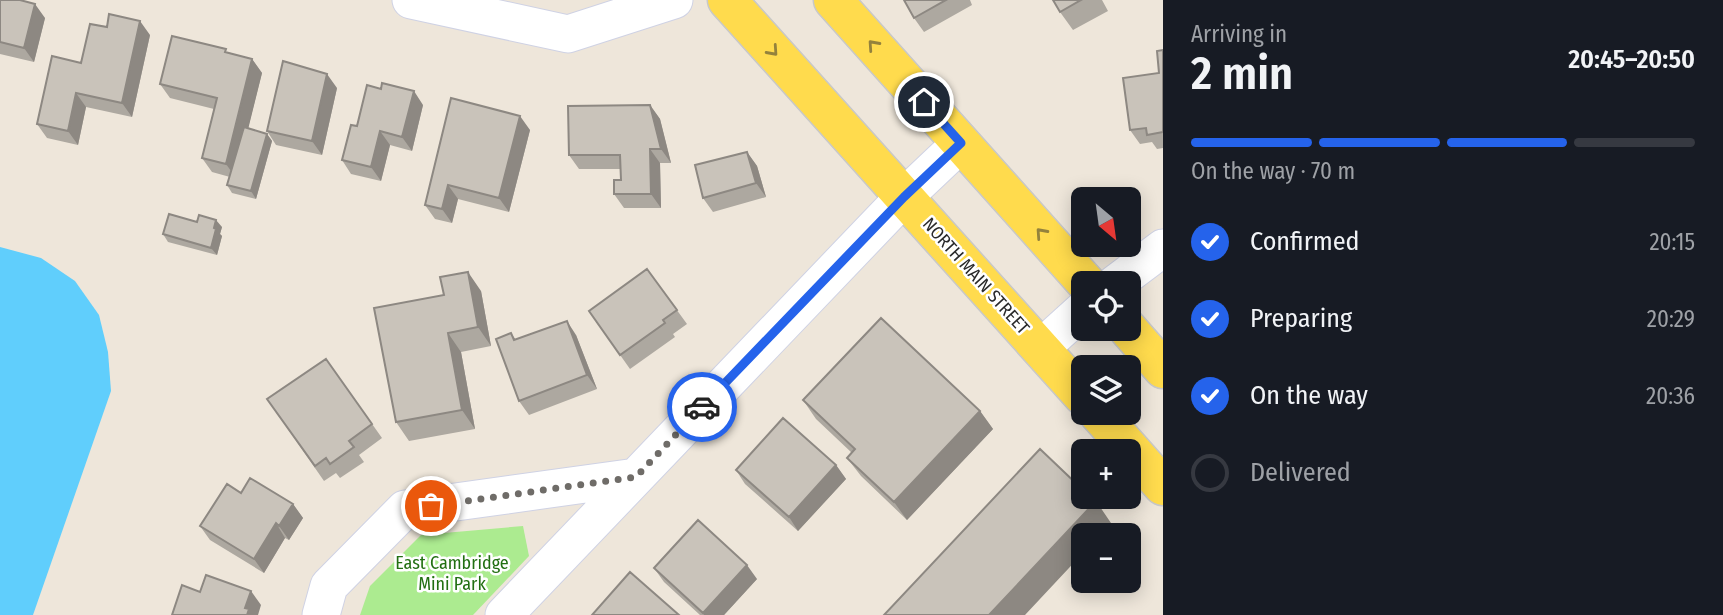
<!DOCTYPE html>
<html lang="en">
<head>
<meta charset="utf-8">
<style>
  body { margin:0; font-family:"Fira Sans Condensed",sans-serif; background:#20242c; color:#f1f3f6; height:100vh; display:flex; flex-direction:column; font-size:26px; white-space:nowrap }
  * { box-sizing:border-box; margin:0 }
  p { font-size:23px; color:#9ea1a6 }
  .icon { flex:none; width:38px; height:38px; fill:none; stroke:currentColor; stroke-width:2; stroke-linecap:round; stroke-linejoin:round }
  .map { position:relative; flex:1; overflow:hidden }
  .side { display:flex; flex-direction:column; background:#171b24; width:560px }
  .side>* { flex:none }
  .needle { width:46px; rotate:151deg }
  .buttons { position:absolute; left:1071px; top:187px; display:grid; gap:14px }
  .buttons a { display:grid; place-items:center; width:70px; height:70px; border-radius:10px; background:#171b24; box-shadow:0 4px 18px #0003; font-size:35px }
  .pin { position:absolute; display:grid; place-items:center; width:60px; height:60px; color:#fff; margin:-30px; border:4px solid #fff; border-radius:50%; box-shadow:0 2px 7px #0007 }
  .courier { position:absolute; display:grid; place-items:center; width:70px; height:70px; margin:-35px; border:5px solid #2563eb; border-radius:50%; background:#fff; color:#222; box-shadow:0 2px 9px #0007 }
  .overview em { font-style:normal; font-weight:600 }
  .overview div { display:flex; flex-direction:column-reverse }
  .overview { display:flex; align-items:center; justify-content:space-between; height:119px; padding:0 28px }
  h1 { font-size:46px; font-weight:600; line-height:52px }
  .bar { display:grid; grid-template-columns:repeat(4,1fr); gap:10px 7px; align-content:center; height:84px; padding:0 28px }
  .bar i { height:9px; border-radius:5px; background:#363941 }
  .bar .current { background:#2563eb }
  .bar p { grid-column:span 4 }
  ol { padding:0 28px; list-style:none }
  li { display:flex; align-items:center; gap:21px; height:77px }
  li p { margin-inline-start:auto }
  li .icon { padding:7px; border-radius:50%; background:#2563eb; color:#fff; stroke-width:4 }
  li:last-child { color:#9ea1a6 }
  li i { width:38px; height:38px; border:4px solid #363941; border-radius:50% }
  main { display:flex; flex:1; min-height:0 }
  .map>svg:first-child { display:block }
</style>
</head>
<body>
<main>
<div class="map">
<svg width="1163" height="615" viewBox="0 0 1163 615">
  <rect width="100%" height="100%" fill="#eee6da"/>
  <path fill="#aceb90" d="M523 526 529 556 473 615H360L370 586 421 535Z"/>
  <path fill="#60cefc" d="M0 247 41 258 75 281 99 315 108 352 111 391 33 615H0Z"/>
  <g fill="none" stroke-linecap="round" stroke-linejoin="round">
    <defs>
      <path id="minor" d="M411 0 568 34 674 0
        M1115 284 1163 248
        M1041 348 1083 310
        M321 615 329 586 405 509 636 477
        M504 615 904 197 961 143"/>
      <path id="major" d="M727 0 1083 396
        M833 0 1087 284
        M1128 329 1163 369
        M1098 413 1163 486"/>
    </defs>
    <use href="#minor" stroke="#cfd2e4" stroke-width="39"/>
    <use href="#major" stroke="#c8c8c8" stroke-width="41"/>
    <use href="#minor" stroke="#fff" stroke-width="37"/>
    <use href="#major" stroke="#ffdb4d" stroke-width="38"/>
  </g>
  <path fill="#ada8a0" d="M0 0 45 18 34 62 0 54Z
    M904 0H970L972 5 924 32 914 18Z
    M1053 0H1102L1108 11 1073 30 1060 12Z
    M150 35 132 117 86 107 78 145 47 138 37 124 81 63Z
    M1163 50V148L1157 149 1152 142 1140 144 1130 130 1159 73Z
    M228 53 252 59 262 73 248 128 267 134 272 141 256 199 232 193 227 185 230 177 212 172 202 158 214 109 170 98 160 84Z
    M337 88 322 155 276 145 267 131Z
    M451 98 530 130 509 212 458 199 452 223 435 219 425 205Z
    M423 105 412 151 390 145 381 181 351 174 342 160 357 126Z
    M650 105 660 119 671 163H660L661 208H624L614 194 621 180V169H579L569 155Z
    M747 152 757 166 766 197 713 212 703 198Z
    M197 222 222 227 220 234 222 236 217 255 168 242 163 234Z
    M647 269 687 324 673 334 675 337 630 369 589 311Z
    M481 291 491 346 461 352 475 429 409 441 396 422 374 308Z
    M511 333 516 340 576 335 597 389 529 415 519 401Z
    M326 359 382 438 359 455 364 462 340 478 336 473 324 481 267 399Z
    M803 400 980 411 993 429 907 520 861 476 847 458 852 453 816 419Z
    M836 465 846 479 798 531 745 484 736 470Z
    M241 493 293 504 303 518 289 540 285 538 264 573 210 540 200 526Z
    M654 568 757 579 724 615H700L664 582Z"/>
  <path fill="#8d8882" d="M35 4 45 18 34 62 24 48Z
    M140 21 150 35 132 117 122 103Z
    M252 59 262 73 236 178 226 164Z
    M327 74 337 88 322 155 312 141Z
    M414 91 423 105 412 151 402 137Z
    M76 93 86 107 78 145 68 131Z
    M650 105 660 119 671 163 661 149Z
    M520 116 530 130 509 212 499 198Z
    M380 131 390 145 381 181 371 167Z
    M267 134 272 141 256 199 251 191Z
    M650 149 660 163 661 208 651 194Z
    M747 152 757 166 766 197 756 183Z
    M448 185 458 199 452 223 442 209Z
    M216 220 222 227 220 234 222 236 217 255 211 248 214 228Z
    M468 272 481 291 491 346 478 327Z
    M567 321 576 335 597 389 587 375Z
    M448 333 461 352 475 429 462 410Z
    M980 411 993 429 907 520 894 502Z
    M836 465 846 479 798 531 789 517Z
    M1096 501 1111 523 1099 536H1083V553L1025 615H989Z
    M293 504 303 518 289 540 279 526Z
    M276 523 285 538 264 573 254 559Z
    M747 565 757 579 724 615H704L703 613Z
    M251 591 261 605 258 615H247L245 608Z"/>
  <path fill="#c9c3ba" stroke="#8d8882" stroke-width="2" d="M0 0H20L35 4 24 48 0 42Z
    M904 0H946L914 18Z
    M1053 0H1081L1060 12Z
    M109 14 140 21 122 103 76 93 68 131 37 124 52 56 81 63 90 24 107 27Z
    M172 36 226 49 225 52 252 59 226 164 202 158 217 98 160 84Z
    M1163 50V132L1147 135 1146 128 1130 130 1123 78 1159 73 1157 51Z
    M283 61 327 74 312 141 267 131Z
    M382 83 414 91 402 137 380 131 371 167 342 160 351 125 357 126 367 85 381 89Z
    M451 98 520 116 499 198 448 185 442 209 425 205Z
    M650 105 661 149H650L651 194H614V180H621L620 155H569L568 106Z
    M244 127 267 134 251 191 227 185Z
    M747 152 756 183 703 198 695 165Z
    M169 214 197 222 199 215 216 220 214 228 216 229 211 248 163 234Z
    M647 269 677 310 663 320 665 323 620 355 589 311Z
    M468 272 478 327 448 333 462 410 396 422 374 308 444 295 440 277Z
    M881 318 980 411 894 502 847 458 855 449 803 400Z
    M567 321 587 375 519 401 496 339 511 333 514 340Z
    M326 359 372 424 349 441 354 447 330 464 326 458 315 466 267 399Z
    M783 418 836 465 789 517 736 470Z
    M1040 449 1083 490V497H1091L1096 501 989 615H884Z
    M250 478 293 504 279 526 276 523 254 559 200 526 227 484 241 493Z
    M698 520 747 565 703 613 654 568Z
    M630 572 679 615H592Z
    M206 575 251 591 245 608 249 609 247 615H172L182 585 200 592Z"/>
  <defs><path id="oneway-chevron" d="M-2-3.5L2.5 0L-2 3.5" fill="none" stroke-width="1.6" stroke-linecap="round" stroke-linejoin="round" transform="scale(1.75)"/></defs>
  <g stroke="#94823c">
    <use href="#oneway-chevron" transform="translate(873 45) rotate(-132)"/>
    <use href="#oneway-chevron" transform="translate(773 51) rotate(48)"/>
    <use href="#oneway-chevron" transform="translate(1041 233) rotate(-132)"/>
  </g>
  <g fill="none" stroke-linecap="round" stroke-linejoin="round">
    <path stroke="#6f6c68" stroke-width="7" stroke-dasharray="0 12.6" d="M431 506 636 477 702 407"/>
    <path stroke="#2563eb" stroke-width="9" d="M702 407 904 197 961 143 924 102"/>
  </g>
  <g text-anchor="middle" stroke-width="5" stroke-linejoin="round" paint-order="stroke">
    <g font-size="18" fill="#2a2a2a" stroke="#fff">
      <text transform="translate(976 276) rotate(48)" y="6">NORTH MAIN STREET</text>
    </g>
    <g font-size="18" fill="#226f12" stroke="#fff">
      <text x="452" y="569">East Cambridge<tspan x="452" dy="21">Mini Park</tspan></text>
    </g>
  </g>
</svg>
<div class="buttons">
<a><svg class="needle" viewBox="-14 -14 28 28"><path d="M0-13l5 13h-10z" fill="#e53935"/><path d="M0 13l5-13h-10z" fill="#9ea1a6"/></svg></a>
<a><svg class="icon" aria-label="locate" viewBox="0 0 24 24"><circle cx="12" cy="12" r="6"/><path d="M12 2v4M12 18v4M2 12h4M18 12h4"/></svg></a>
<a><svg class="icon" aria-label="layers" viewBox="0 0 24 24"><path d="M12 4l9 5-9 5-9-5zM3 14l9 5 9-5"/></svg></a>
<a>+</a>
<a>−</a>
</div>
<div class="pin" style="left:431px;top:506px;background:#ea580c"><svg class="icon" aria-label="bag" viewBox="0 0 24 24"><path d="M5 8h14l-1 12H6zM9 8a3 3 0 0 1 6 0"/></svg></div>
<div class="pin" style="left:924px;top:102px;background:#1f2937"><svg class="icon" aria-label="home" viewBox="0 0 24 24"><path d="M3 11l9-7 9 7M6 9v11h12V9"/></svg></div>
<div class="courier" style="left:702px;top:407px"><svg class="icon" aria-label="car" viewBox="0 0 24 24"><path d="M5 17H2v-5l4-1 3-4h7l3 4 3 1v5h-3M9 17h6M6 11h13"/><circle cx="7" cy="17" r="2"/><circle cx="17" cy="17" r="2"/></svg></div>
</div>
<section class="side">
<div class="overview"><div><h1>2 min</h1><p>Arriving in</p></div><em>20:45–20:50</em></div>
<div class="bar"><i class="current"></i><i class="current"></i><i class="current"></i><i></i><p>On the way · 70 m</p></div>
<ol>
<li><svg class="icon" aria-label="check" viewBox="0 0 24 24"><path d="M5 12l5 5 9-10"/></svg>Confirmed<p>20:15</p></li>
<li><svg class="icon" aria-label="check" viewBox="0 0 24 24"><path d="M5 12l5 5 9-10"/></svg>Preparing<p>20:29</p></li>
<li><svg class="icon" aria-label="check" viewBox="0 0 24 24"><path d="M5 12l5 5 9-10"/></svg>On the way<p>20:36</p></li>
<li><i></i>Delivered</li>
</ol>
</section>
</main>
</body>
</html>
